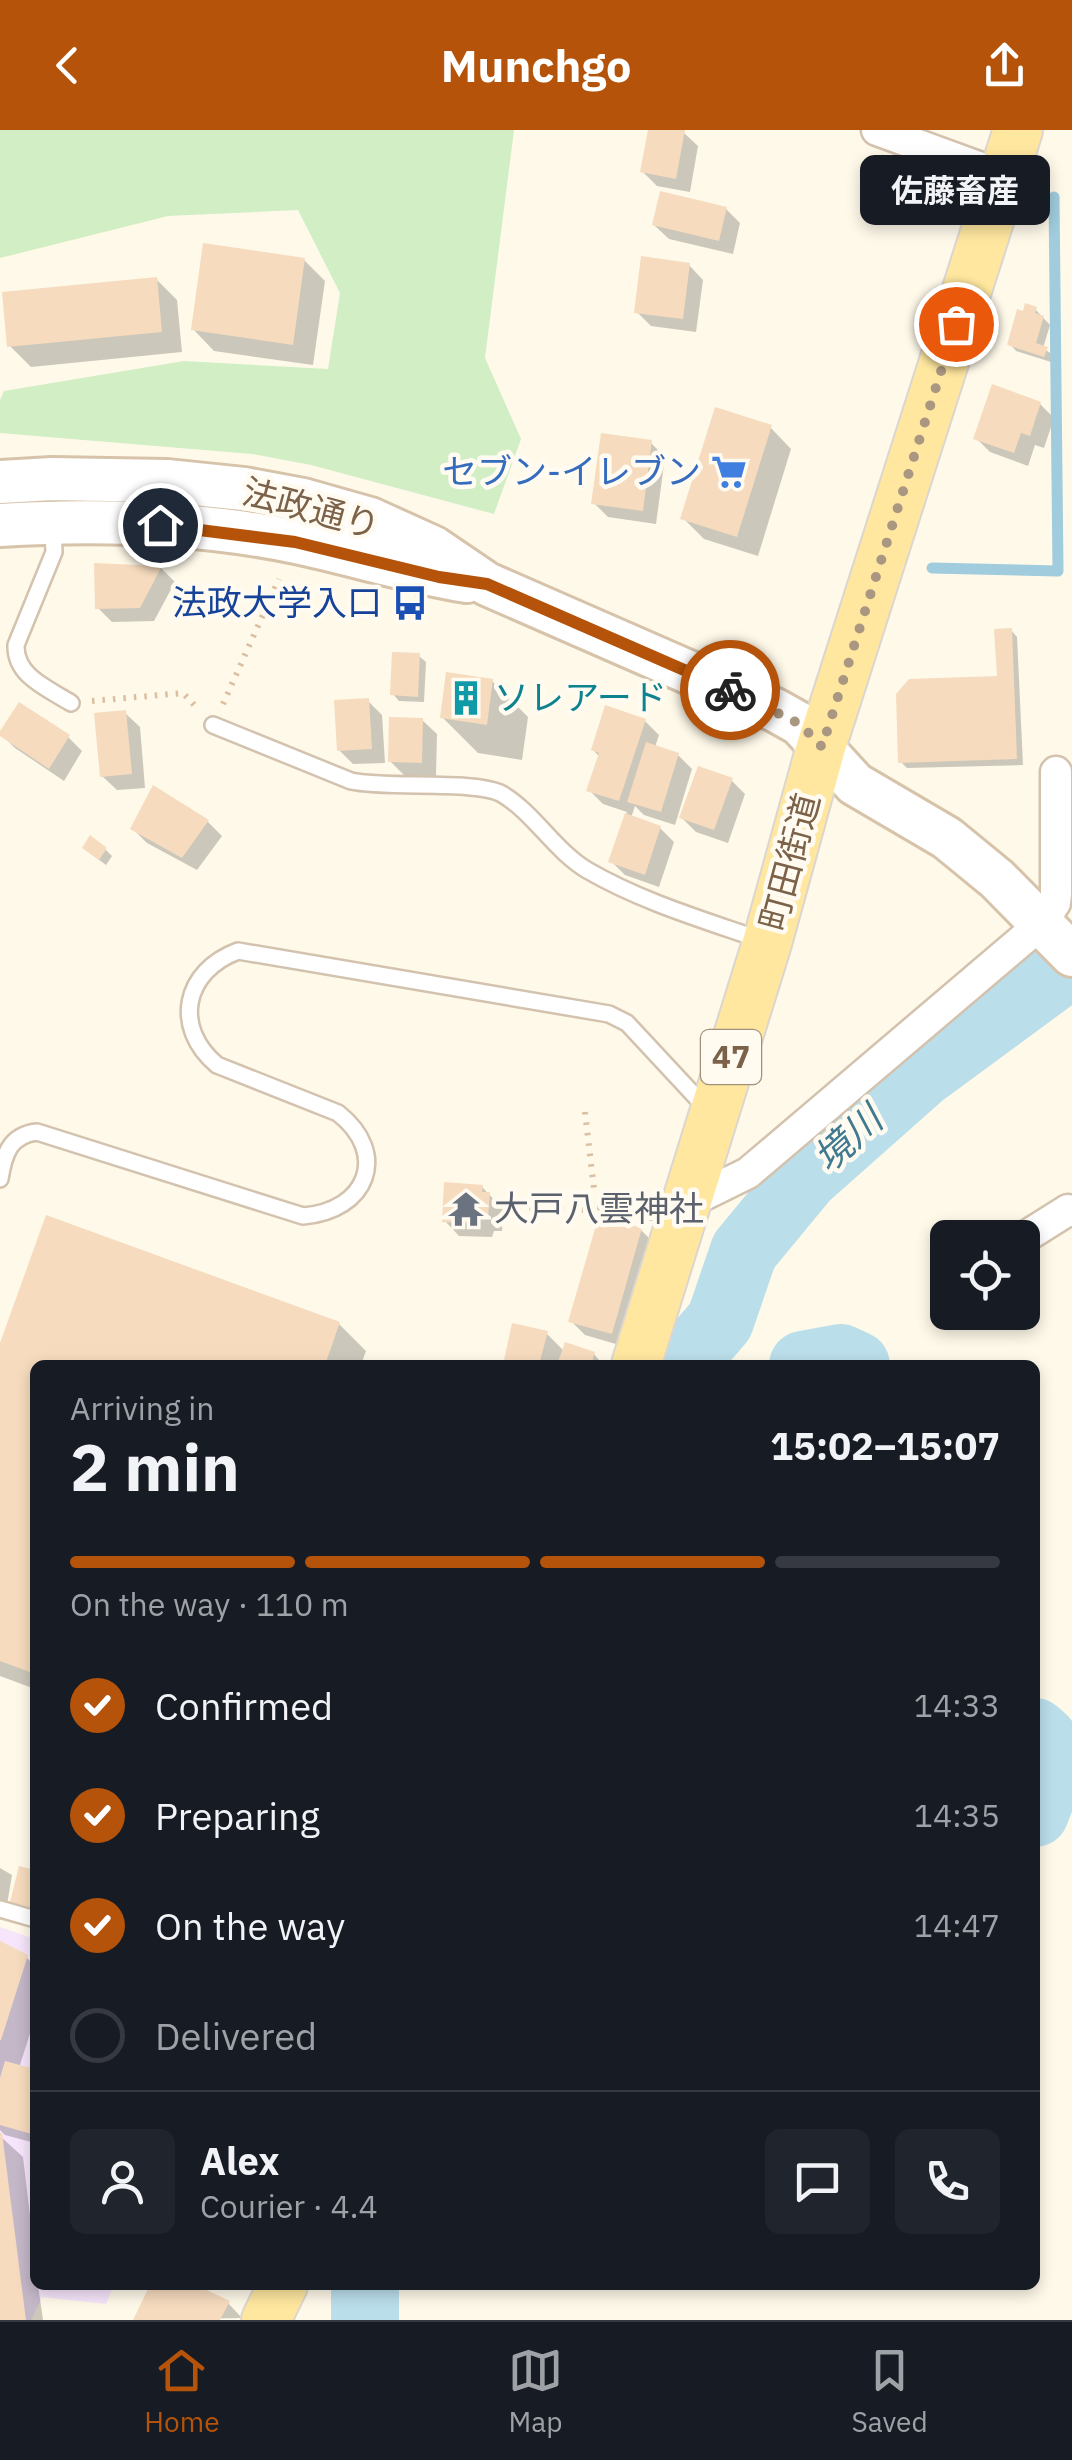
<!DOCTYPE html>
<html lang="en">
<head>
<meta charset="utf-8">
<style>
  body { margin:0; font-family:"IBM Plex Sans","Noto Sans JP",sans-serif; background:#20242c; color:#f1f3f6; height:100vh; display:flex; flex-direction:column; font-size:38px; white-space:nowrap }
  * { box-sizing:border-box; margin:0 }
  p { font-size:32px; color:#9ea1a6 }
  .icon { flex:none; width:55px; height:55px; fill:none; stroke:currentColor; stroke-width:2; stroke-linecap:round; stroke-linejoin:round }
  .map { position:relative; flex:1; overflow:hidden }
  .panel { position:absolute; left:30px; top:1230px; width:1010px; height:930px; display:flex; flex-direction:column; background:#171b24; border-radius:15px; box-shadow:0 5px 15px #0003 }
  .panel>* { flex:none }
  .fabs { position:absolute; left:930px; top:1090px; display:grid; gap:20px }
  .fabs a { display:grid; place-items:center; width:110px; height:110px; border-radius:15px; background:#171b24; box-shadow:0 5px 15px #0003; font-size:50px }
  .pin { position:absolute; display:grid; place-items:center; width:85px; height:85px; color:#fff; margin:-42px; border:5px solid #fff; border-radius:50%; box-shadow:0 2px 10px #0007 }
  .courier { position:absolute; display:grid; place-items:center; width:100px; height:100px; margin:-50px; border:8px solid #b45309; border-radius:50%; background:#fff; color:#222; box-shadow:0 2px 12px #0007 }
  .bubble { position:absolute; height:70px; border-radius:15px; background:#171b24; box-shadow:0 5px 15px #0003; font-size:32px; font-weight:700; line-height:70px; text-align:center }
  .summary em { font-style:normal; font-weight:700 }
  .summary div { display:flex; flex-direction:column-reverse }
  .summary { display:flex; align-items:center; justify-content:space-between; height:170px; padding:0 40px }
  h1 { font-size:65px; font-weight:700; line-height:75px }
  .bar { display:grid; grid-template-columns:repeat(4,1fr); gap:15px 10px; align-content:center; height:120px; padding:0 40px }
  .bar i { height:12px; border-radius:8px; background:#363941 }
  .bar .active { background:#b45309 }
  .bar p { grid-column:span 4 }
  .line { display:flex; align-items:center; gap:25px; padding:0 40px; border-top:2px solid #363941 }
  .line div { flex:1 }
  .round { display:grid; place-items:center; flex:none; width:105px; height:105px; border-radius:15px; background:#20242c }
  ol { padding:0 40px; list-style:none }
  li { display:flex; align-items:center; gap:30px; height:110px }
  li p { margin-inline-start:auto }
  li .icon { padding:10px; border-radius:50%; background:#b45309; color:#fff; stroke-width:4 }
  li:last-child { color:#9ea1a6 }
  li i { width:55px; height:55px; border:5px solid #363941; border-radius:50% }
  header { display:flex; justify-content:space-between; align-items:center; height:130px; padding:0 40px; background:#b45309; color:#fff; font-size:45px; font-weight:700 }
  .dock { display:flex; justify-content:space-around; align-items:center; height:140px; border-top:2px solid #363941; background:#171b24; font-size:28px; color:#9ea1a6 }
  .dock a { display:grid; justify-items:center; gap:5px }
  .dock .active { color:#b45309 }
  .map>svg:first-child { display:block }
</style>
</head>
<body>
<header><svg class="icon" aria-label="back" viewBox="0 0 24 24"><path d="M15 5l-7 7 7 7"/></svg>Munchgo<svg class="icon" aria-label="share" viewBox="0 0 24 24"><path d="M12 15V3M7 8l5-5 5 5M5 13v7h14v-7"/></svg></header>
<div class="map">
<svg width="1072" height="2190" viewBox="0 0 1072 2190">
  <rect width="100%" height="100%" fill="#fef9e9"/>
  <path fill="#f6e5fb" d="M0 1797 35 1809V2155H114L106 2174 42 2167 31 2190H0Z"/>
  <path fill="#d1eec5" d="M0 0H514L485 228 521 309 494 384 311 335 252 324 0 303V270L4 261 184 231 328 239 340 163 298 80 168 86 0 128Z"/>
  <path fill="#0003" d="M650 0 683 2 698 16 690 62 657 56 643 42Z
    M726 79 740 93 733 124 669 109 654 95Z
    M304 130 325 151 313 235 214 221 193 199Z
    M689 135 703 150 696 202 651 196 637 182Z
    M156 149 177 170 182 222 31 237 10 216Z
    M1035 179 1050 195 1043 218 1053 225 1051 232 1016 221 1010 214Z
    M1040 274 1054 288 1044 318 1035 315 1028 336 990 322 976 308Z
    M770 297 791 319 758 426 704 409 683 388Z
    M651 313 665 327 656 394 608 387 594 373Z
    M96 435 161 438 175 452 154 491 112 492 98 478Z
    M1011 500 1017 507 1023 635 907 638 901 632 999 548Z
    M419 526 426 532 424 572 399 571 393 564Z
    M492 551 528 587 522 630 478 623 442 587Z
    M368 571 382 585 385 633 353 634 339 620Z
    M125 583 140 597 145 658 117 660 102 646Z
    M422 590 437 604 436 646 404 645 390 631Z
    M645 591 659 605 655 617 678 625 692 639 675 695 644 685 635 676 631 688 660 698 674 712 659 757 625 745 611 731 627 682 603 674 589 660 600 627 593 620Z
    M1 604 68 607 82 621 64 651 15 618Z
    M731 650 745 664 728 713 696 702 682 688Z
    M154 658 208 692 222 706 197 740 147 713 133 699Z
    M106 720 112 726 106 735 91 724Z
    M482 1057 503 1079 502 1101H494L492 1107 459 1106 445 1091Z
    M641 1100 655 1114 626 1217 585 1205 571 1191Z
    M339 1194 366 1221 361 1235H35V1559L0 1546V1220Z
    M546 1203 564 1221 594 1224 600 1231 599 1235H505Z
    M0 1738 12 1745 7 1775 0 1774Z
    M0 1813 26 1827 35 1836V1888L19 1938 35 1942V2013L5 2005 0 2000Z
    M0 2006 23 2027 35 2127V2155H38L43 2190H0Z
    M153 2155H190L228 2173 242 2188 136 2190Z"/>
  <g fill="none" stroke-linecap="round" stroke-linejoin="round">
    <path stroke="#a0ccdd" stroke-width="11" d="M932 438 1058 441 1054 67"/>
    <path stroke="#bbdeeb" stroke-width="68" d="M682 1235 720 1191 744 1121 805 1047 920 945 1072 833
      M803 1235 841 1228 856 1235
      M1035 1602 1043 1609 1045 1657 1035 1683
      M365 2155V2190"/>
  </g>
  <path fill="#f6dbbe" d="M648 0H685L676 49 640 42Z
    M660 61 727 77 719 111 652 95Z
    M203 113 305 128 293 215 191 200Z
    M641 126 690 133 683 189 634 183Z
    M157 147 162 202 7 217 2 162Z
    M1025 173 1037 177 1035 183 1044 186 1036 213 1048 217 1044 227 1007 215 1017 179 1023 181Z
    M992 254 1041 272 1030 306 1021 303 1014 323 973 309Z
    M715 277 772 295 737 407 680 389Z
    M601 303 652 310 643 381 591 374Z
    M94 433 162 436 140 478 95 479Z
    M1012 498 1017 629 898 633 896 564 909 549 997 546 994 499Z
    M392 522 420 523 418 567 390 565Z
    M446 542 493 549 487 595 440 588Z
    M369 568 372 619 337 621 334 570Z
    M19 572 70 605 49 639 0 606V601Z
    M605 575 646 589 619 671 586 661 599 623 591 620Z
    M126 580 132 644 100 647 94 583Z
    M389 587 423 588 422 633 388 632Z
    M646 612 679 623 661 682 627 672Z
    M698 636 733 648 714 700 679 688Z
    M153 655 209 690 182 728 130 699Z
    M625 683 661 696 645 745 608 732Z
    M90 705 107 718 99 730 82 718Z
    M444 1052 483 1055 482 1062H490L488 1088H480L479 1094 442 1092Z
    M46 1085 340 1192 325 1235H35V1544L0 1531V1213Z
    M599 1085 642 1098 612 1204 568 1192Z
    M512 1193 548 1201 539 1235H503Z
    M565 1212 595 1222 591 1235H557Z
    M19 1736 35 1740V1779L10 1772Z
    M0 1811 28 1825 1 1910H0Z
    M5 1931 35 1939V2005L0 1995V1948Z
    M0 2003H2L26 2190H0Z
    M150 2155H196L230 2171 220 2190H133Z"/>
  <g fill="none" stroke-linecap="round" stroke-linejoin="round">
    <defs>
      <path id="lane" d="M53 398 54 422 16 515C15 546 47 558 71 573
        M213 595 351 651C387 659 478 650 502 664 534 683 555 721 587 740 642 772 704 790 764 811
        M0 1049C4 1024 10 1005 37 1002L303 1086C367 1081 390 1024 338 983L217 935C172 897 184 841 238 821L609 884 627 893 707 979
        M607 1077 628 1072 676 1089
        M0 1779 35 1789"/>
      <path id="street" d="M877 0 1003 46
        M685 1074 748 1043 1041 794 1055 773 1056 764V642
        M1022 1109 1068 1080 1072 1081"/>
      <path id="secondary" d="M0 352 52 349 167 351 244 359 303 370 370 389 434 418 487 454 775 580 800 594 855 654 947 708 997 749 1072 825
        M0 395C98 389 200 392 296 412 353 424 409 442 467 451"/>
      <path id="primary" d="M636 1235 767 813 821 617 1018 0
        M266 2190 283 2155"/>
    </defs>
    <use href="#lane" stroke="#d3c2ad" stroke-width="20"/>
    <use href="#street" stroke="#d3c2ad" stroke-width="35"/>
    <use href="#secondary" stroke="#d6c3aa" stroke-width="48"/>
    <use href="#primary" stroke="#ddd6d0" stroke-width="52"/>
    <path stroke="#dcbfa0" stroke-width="6" stroke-dasharray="2.5 8" stroke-linecap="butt" d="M92 571 183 563 197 578
      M223 574 279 449
      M585 982 594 1059
      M498 1076 583 1080"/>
    <use href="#lane" stroke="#fff" stroke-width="15"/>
    <use href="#street" stroke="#fff" stroke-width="30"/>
    <use href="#secondary" stroke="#fff" stroke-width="42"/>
    <use href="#primary" stroke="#ffe79f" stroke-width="48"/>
  </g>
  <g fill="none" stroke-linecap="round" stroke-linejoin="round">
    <path stroke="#aa9781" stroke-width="10" stroke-dasharray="0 18" d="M730 560 800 594 822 617 956 194"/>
    <path stroke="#b45309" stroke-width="12" d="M160 395 295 412 439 447 487 454 730 560"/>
  </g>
  <defs>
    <symbol id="supermarket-bare" viewBox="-9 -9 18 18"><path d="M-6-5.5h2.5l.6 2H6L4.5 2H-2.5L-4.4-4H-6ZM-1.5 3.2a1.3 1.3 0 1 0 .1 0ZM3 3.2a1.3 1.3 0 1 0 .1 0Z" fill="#3f7fe0" stroke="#fffbf1" stroke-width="2.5" paint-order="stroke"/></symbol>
    <symbol id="bus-bare" viewBox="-9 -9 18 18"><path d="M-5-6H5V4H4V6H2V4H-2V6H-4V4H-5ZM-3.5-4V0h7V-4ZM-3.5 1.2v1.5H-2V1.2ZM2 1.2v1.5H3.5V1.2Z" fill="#1a4fb4" stroke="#fffbf1" stroke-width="2.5" paint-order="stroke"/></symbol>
    <symbol id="building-bare" viewBox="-9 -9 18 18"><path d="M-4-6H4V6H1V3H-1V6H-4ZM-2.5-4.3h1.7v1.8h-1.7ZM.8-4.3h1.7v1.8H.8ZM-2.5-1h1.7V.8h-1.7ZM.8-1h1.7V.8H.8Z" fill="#0f9aa8" stroke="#fffbf1" stroke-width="2.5" paint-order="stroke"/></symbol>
    <symbol id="temple-bare" viewBox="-9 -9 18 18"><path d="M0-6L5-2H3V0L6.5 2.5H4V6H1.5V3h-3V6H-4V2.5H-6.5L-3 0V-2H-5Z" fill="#6b7280" stroke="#fffbf1" stroke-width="2.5" paint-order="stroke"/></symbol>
  </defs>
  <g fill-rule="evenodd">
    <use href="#supermarket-bare" x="704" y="317" width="50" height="50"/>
    <use href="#bus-bare" x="385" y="448" width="50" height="50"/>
    <use href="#building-bare" x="441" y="543" width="50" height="50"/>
    <use href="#temple-bare" x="441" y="1054" width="50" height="50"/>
  </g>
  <g text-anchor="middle" stroke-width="9" stroke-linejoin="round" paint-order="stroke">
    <rect fill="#fffbf1" stroke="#a3907b" stroke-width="2.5" x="701" y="900" width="60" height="54" rx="8"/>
    <g font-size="32" font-weight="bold" fill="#7c6249">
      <text x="731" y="938">47</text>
    </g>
    <g font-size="35" fill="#366cbe" stroke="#fffbf1" text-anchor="end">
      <text x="701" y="354">セブン-イレブン</text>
    </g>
    <g font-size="35" fill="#7c6249" stroke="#fffbf1">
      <text transform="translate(311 379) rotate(15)" y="12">法政通り</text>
      <text transform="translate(790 732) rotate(-75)" y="12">町田街道</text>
    </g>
    <g font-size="35" fill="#164399" stroke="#fffbf1" text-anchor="end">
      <text x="382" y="485">法政大学入口</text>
    </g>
    <g font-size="35" fill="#0d838f" stroke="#fffbf1" text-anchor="start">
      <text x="494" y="580">ソレアード</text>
    </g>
    <g font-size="35" fill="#5b616d" stroke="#fffbf1" text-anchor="start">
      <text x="494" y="1091">大戸八雲神社</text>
    </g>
    <g font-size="38" font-style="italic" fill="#407a91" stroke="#fffbf1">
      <text transform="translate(848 1009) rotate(-42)" y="13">境川</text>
    </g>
  </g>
</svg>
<div class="fabs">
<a><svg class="icon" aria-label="locate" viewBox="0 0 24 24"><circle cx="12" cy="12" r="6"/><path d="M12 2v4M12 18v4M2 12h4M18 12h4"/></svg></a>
</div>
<div class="pin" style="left:956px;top:194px;background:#ea580c"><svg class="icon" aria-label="bag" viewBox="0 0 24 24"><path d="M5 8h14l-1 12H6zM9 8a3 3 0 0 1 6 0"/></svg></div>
<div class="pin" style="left:160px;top:395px;background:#1f2937"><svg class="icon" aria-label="home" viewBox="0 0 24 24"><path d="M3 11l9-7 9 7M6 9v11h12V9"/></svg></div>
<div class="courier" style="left:730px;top:560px"><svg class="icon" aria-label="bike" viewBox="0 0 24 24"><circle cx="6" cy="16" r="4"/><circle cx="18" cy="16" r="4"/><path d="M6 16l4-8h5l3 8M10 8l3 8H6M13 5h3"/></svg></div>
<div class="bubble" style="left:860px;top:25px;width:190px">佐藤畜産</div>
<section class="panel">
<div class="summary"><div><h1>2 min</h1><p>Arriving in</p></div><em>15:02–15:07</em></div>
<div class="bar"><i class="active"></i><i class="active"></i><i class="active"></i><i></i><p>On the way · 110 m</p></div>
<ol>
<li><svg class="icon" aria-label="check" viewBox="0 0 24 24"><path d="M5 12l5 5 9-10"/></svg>Confirmed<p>14:33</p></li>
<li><svg class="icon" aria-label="check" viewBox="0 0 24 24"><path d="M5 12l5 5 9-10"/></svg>Preparing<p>14:35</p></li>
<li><svg class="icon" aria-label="check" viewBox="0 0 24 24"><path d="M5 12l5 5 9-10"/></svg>On the way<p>14:47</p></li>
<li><i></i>Delivered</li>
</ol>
<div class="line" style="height:180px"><a class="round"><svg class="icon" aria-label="person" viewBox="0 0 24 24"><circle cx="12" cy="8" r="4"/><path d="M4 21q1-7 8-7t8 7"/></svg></a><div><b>Alex</b><p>Courier · 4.4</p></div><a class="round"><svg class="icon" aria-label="chat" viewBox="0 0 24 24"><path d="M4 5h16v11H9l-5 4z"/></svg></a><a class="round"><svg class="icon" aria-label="phone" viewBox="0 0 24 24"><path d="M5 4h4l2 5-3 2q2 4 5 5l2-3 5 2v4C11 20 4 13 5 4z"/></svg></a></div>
</section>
</div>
<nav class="dock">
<a class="active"><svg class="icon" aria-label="home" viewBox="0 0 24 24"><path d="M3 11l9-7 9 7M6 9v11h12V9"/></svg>Home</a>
<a><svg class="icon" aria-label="map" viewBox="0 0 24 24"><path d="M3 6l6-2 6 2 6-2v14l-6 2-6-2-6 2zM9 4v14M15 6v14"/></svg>Map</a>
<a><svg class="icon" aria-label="saved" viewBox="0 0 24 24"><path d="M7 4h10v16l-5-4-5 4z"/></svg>Saved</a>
</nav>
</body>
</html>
